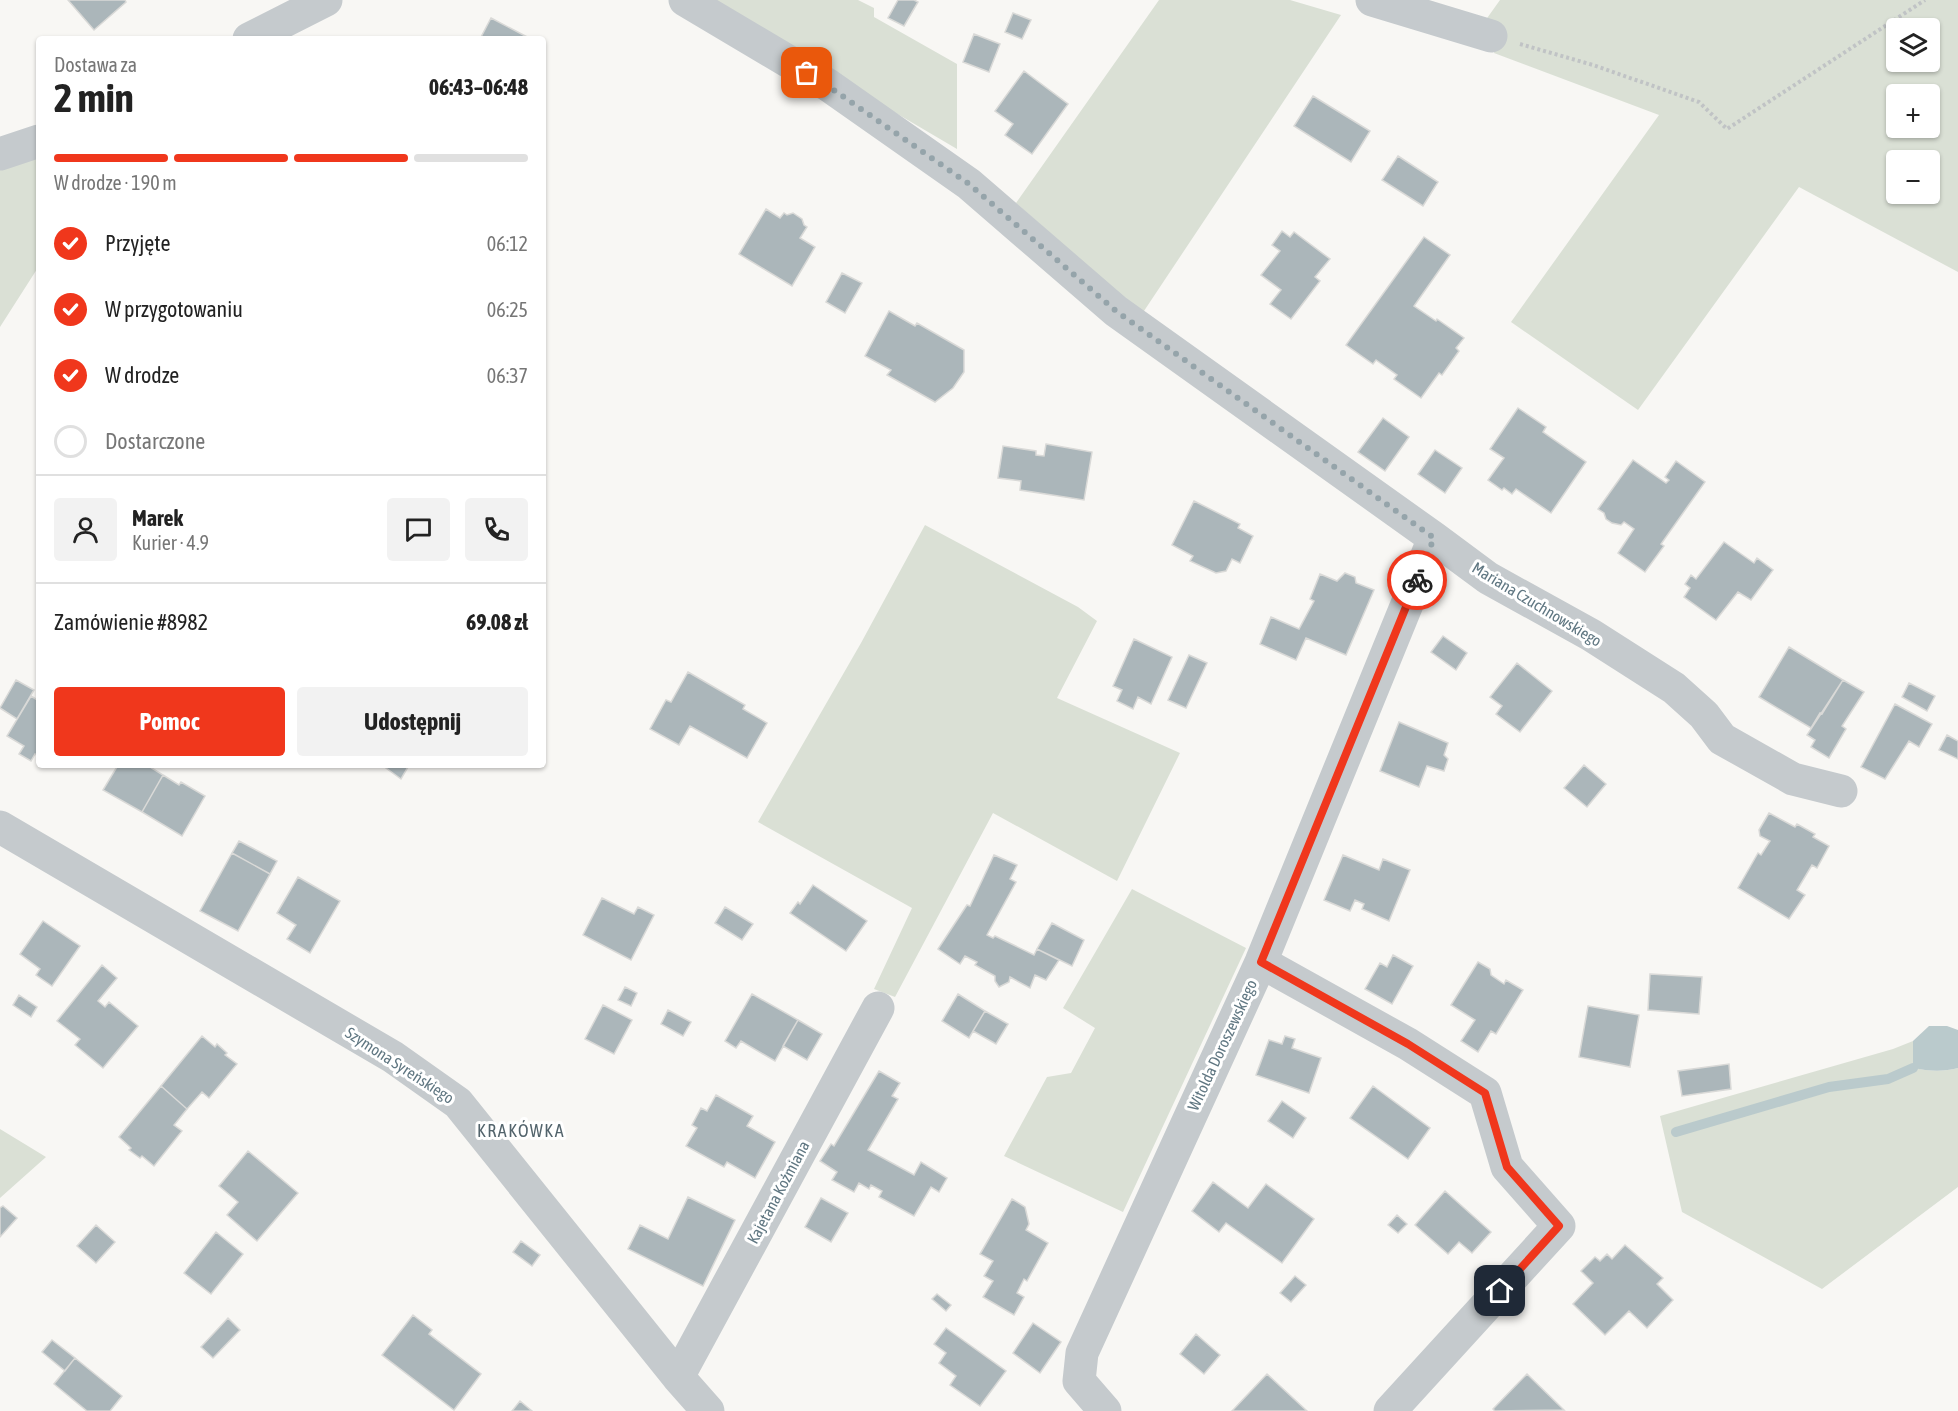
<!DOCTYPE html>
<html lang="pl">
<head>
<meta charset="utf-8">
<style>
  body { margin:0; font-family:"Asap Condensed",sans-serif; background:#f2f2f2; color:#222; height:100vh; display:flex; flex-direction:column; font-size:22px; white-space:nowrap }
  * { box-sizing:border-box; margin:0 }
  p { font-size:20px; color:#767676 }
  .icon { flex:none; width:33px; height:33px; fill:none; stroke:currentColor; stroke-width:2; stroke-linecap:round; stroke-linejoin:round }
  .map { position:relative; flex:1; overflow:hidden }
  .sheet { position:absolute; left:36px; top:36px; width:510px; height:732px; display:flex; flex-direction:column; background:#fff; border-radius:6px; box-shadow:0 2px 4px #0004 }
  .sheet>* { flex:none }
  .fabs { position:absolute; left:1886px; top:18px; display:grid; gap:12px }
  .fabs a { display:grid; place-items:center; width:54px; height:54px; border-radius:6px; background:#fff; box-shadow:0 2px 4px #0004; font-size:30px }
  .pin { position:absolute; display:grid; place-items:center; width:51px; height:51px; color:#fff; margin:-26px; border-radius:12px; box-shadow:0 3px 9px #0006 }
  .courier { position:absolute; display:grid; place-items:center; width:60px; height:60px; margin:-30px; border:4px solid #f0371c; border-radius:50%; background:#fff; color:#222; box-shadow:0 2px 8px #0007 }
  .head em { font-style:normal; font-weight:700 }
  .head div { display:flex; flex-direction:column-reverse }
  .head { display:flex; align-items:center; justify-content:space-between; height:102px; padding:0 18px }
  h1 { font-size:39px; font-weight:700; line-height:45px }
  .bar { display:grid; grid-template-columns:repeat(4,1fr); gap:9px 6px; align-content:center; height:72px; padding:0 18px }
  .bar i { height:8px; border-radius:4px; background:#e0e0e0 }
  .bar .selected { background:#f0371c }
  .bar p { grid-column:span 4 }
  .line { display:flex; align-items:center; gap:15px; padding:0 18px; border-top:2px solid #e0e0e0 }
  .line div { flex:1 }
  .round { display:grid; place-items:center; flex:none; width:63px; height:63px; border-radius:6px; background:#f2f2f2 }
  ol { padding:0 18px; list-style:none }
  li { display:flex; align-items:center; gap:18px; height:66px }
  li p { margin-inline-start:auto }
  li .icon { padding:6px; border-radius:50%; background:#f0371c; color:#fff; stroke-width:4 }
  li:last-child { color:#767676 }
  li i { width:33px; height:33px; border:3px solid #e0e0e0; border-radius:50% }
  .cta { display:flex; gap:12px; margin-top:auto; padding:12px 18px }
  .cta a { flex:1; height:69px; border-radius:6px; background:#f0371c; color:#fff; font-size:24px; font-weight:700; line-height:69px; text-align:center }
  .cta a+a { background:#f2f2f2; color:#222 }
  .map>svg:first-child { display:block }
</style>
</head>
<body>
<div class="map">
<svg width="1958" height="1411" viewBox="0 0 1958 1411">
  <rect width="100%" height="100%" fill="#f8f7f4"/>
  <path fill="#dae0d5" fill-rule="evenodd" d="M704 0H858L874 8V17L957 64V149Z
    M1159 0H1290L1341 15 1142 314 1016 203Z
    M1500 0H1958V272L1799 187 1638 410 1511 322 1659 115 1494 53 1500 26 1485 21ZM1896 28H1929V62H1896ZM1896 94H1929V128H1896ZM1896 160H1929V194H1896Z
    M39 156V266L0 327V170Z
    M925 525 1078 607 1097 621 1057 698 1180 753 1117 881 993 813 895 997 874 989 912 908 758 822 861 643Z
    M1132 889 1246 948 1123 1212 1004 1156 1047 1077 1071 1073 1095 1028 1063 1008Z
    M1913 1041 1914 1068C1928 1071 1943 1072 1958 1068V1187L1822 1289 1682 1212 1660 1116 1893 1049Z
    M0 1129 46 1157 0 1198Z"/>
  <path fill="#bacacc" d="M1929 1026H1947L1958 1030V1068C1943 1072 1928 1071 1913 1068V1041Z"/>
  <g fill="none" stroke-linecap="round" stroke-linejoin="round">
    <path stroke="#bacacc" stroke-width="10" d="M1676 1132 1829 1087 1888 1079 1913 1068"/>
  </g>
  <path fill="#abb6ba" stroke="#d9d9d7" stroke-width="1.5" d="M68 0H125L126 2 94 30Z
    M898 0H914L918 2 904 26 888 18Z
    M1013 13 1031 20 1022 39 1005 32Z
    M491 18 531 39H480Z
    M974 34 1000 44 989 72 963 62Z
    M1024 71 1068 104 1032 154 1005 135 1013 124 995 111Z
    M1313 96 1370 131 1351 162 1294 126Z
    M1398 156 1438 182 1423 206 1382 180Z
    M766 209 780 218 784 213 787 215 793 213 802 219 804 225 807 227 800 238 815 247 792 286 739 254Z
    M1282 231 1290 237 1294 232 1330 259 1315 277 1320 281 1291 319 1270 304 1281 290 1261 275 1280 251 1272 245Z
    M1424 237 1450 255 1414 306 1436 321 1437 319 1464 338 1456 348 1459 351 1442 375 1439 373 1421 398 1394 379 1397 375 1376 360 1373 364 1346 345Z
    M842 273 862 283 845 313 826 302Z
    M889 311 915 326 917 323 964 350V372L953 388 935 402 887 375 891 370 865 356Z
    M1518 408 1546 427 1543 432 1586 462 1551 513 1516 489 1512 494 1504 488 1502 490 1488 480 1504 458 1490 449Z
    M1383 418 1409 437 1385 471 1358 452Z
    M1046 444 1092 452 1084 500 1020 490 1021 481 998 478 1003 446 1036 451V455L1044 456Z
    M1435 450 1462 468 1445 493 1418 474Z
    M1633 460 1666 483 1669 480 1665 477 1676 461 1705 482 1661 544 1664 546 1645 572 1618 553 1634 529 1624 522 1621 525 1612 523 1606 519 1604 513 1598 509Z
    M1194 501 1240 524 1238 528 1253 536 1240 563 1232 559 1226 571 1216 573 1190 561 1193 556 1172 545Z
    M1724 542 1754 563 1757 558 1773 570 1751 600 1738 592 1716 620 1684 597 1690 588 1685 584 1691 575 1696 579Z
    M1345 573 1355 577 1356 583 1374 590 1346 655 1306 638 1296 660 1260 644 1271 617 1299 629 1314 601 1310 599 1320 574 1337 581Z
    M1443 636 1467 653 1456 670 1431 652Z
    M1134 639 1172 657 1151 704 1138 697 1133 709 1117 701 1122 690 1113 686Z
    M1789 647 1843 680 1822 714 1820 713 1811 728 1759 697Z
    M1189 655 1207 663 1186 708 1168 700Z
    M1517 663 1552 691 1520 732 1496 714 1502 706 1490 697Z
    M688 672 745 705 743 709 767 723 747 758 690 726 679 745 650 729 666 700 671 702Z
    M16 680 34 690 17 719 0 708Z
    M1843 680 1864 692 1842 726 1846 729 1829 758 1811 747 1815 740 1807 735Z
    M1909 683 1935 696 1927 711 1902 697Z
    M31 696 39 701V756L35 754 31 761 19 754 24 746 7 736Z
    M1895 704 1932 724 1919 747 1909 741 1885 779 1861 767Z
    M1399 722 1448 743 1444 755 1448 759 1444 771 1427 766 1419 787 1380 771Z
    M1947 735 1958 741V759L1939 750Z
    M118 765H151L150 767 163 775 142 812 103 790Z
    M388 765H404L408 767 401 779 386 768Z
    M1584 765 1606 784 1587 807 1564 788Z
    M163 775 179 785 181 782 205 796 182 836 142 812Z
    M1769 813 1795 827 1797 824 1815 834 1813 837 1829 846 1817 868 1812 865 1797 890 1805 895 1789 919 1738 888 1758 853 1761 855 1770 841 1760 836 1759 830Z
    M239 841 277 861 270 874 232 853Z
    M232 853 270 874 238 931 200 911Z
    M994 855 1017 865 1010 879 1016 882 987 935 993 938 995 936 1034 955 1037 949 1059 960 1046 980 1035 975 1030 988 1010 977 1009 982 999 987 995 981V976L975 965 977 962 965 956 960 964 938 949 967 905 970 906Z
    M1343 855 1379 870 1383 859 1410 870 1389 921 1362 909 1364 904 1355 900 1350 911 1324 900Z
    M298 877 340 901 310 953 287 939 296 925 277 913Z
    M813 885 867 921 846 951 790 913 798 902 800 904Z
    M602 898 634 914 638 907 654 915 631 960 583 935Z
    M725 907 753 924 742 940 715 923Z
    M43 921 80 946 52 986 36 975 40 969 20 954Z
    M1052 923 1084 940 1072 966 1037 949Z
    M1393 955 1413 966 1392 1004 1365 989 1380 963 1387 967Z
    M1478 962 1490 969 1491 975 1504 984 1506 980 1523 990 1496 1034 1491 1031 1478 1052 1461 1041 1475 1020 1451 1005Z
    M102 965 117 978 98 1001 105 1007 109 1002 138 1026 103 1068 75 1045 80 1039 57 1021Z
    M1650 974 1702 977 1699 1014 1648 1010Z
    M625 987 637 993 631 1006 618 1000Z
    M752 994 798 1020 775 1061 741 1041 736 1048 725 1041Z
    M958 994 985 1011 969 1038 942 1021Z
    M19 995 37 1007 31 1017 13 1005Z
    M603 1005 632 1020 614 1054 585 1039Z
    M1588 1006 1639 1015 1630 1067 1579 1057Z
    M668 1010 691 1022 683 1036 661 1024Z
    M985 1011 1008 1024 996 1044 973 1031Z
    M798 1020 822 1034 807 1060 783 1046Z
    M202 1036 215 1047 217 1044 227 1053 225 1055 237 1064 209 1098 202 1092 187 1109 161 1086Z
    M1285 1036 1295 1039 1292 1048 1321 1058 1309 1093 1256 1075 1269 1040 1282 1044Z
    M1729 1064 1731 1089 1682 1096 1678 1071Z
    M879 1071 900 1083 892 1096 898 1099 868 1150 914 1175 921 1162 947 1178 939 1192 931 1187 914 1216 879 1197 882 1191 871 1185 869 1189 859 1183 854 1192 832 1180 837 1172 820 1161 831 1144 834 1146Z
    M161 1086 187 1109 174 1125 182 1131 154 1166 142 1156 140 1158 129 1150 131 1148 119 1137Z
    M1373 1086 1430 1128 1408 1159 1350 1118Z
    M716 1095 753 1116 747 1126 775 1142 755 1178 727 1162 724 1167 686 1146 697 1128 692 1125 701 1108 707 1111Z
    M1282 1101 1306 1118 1293 1138 1268 1121Z
    M248 1151 298 1193 257 1241 227 1215 238 1202 219 1186Z
    M1213 1182 1248 1208 1266 1184 1314 1219 1282 1263 1226 1223 1219 1232 1192 1211Z
    M1445 1191 1491 1232 1472 1253 1459 1242 1448 1254 1415 1225Z
    M688 1197 735 1220 703 1286 628 1249 640 1225 668 1239Z
    M821 1198 848 1213 831 1242 805 1227Z
    M1012 1199 1025 1207 1029 1224 1026 1230 1048 1243 1027 1281 1024 1279 1017 1293 1024 1297 1014 1315 983 1297 993 1281 984 1276 993 1261 980 1254Z
    M3 1206 17 1218 0 1237V1208Z
    M1397 1215 1407 1224 1398 1233 1388 1225Z
    M96 1225 115 1242 96 1263 77 1246Z
    M216 1232 243 1254 211 1294 184 1273Z
    M521 1241 540 1255 532 1266 513 1252Z
    M1625 1245 1663 1278 1657 1284 1673 1300 1647 1328 1629 1311 1605 1335 1573 1304 1593 1283 1581 1271 1595 1257 1600 1261 1607 1254 1612 1259Z
    M1295 1276 1306 1285 1291 1302 1280 1293Z
    M937 1294 951 1305 946 1311 932 1299Z
    M413 1315 432 1330 429 1334 481 1374 454 1410 382 1355Z
    M228 1318 240 1330 213 1358 201 1347Z
    M1033 1323 1061 1342 1040 1373 1013 1353Z
    M946 1328 1006 1371 980 1406 950 1385 956 1376 939 1363 946 1353 934 1344Z
    M1196 1334 1220 1355 1204 1374 1180 1354Z
    M52 1340 75 1358 65 1371 42 1352Z
    M75 1358 122 1396 110 1411H87L54 1384Z
    M1267 1374 1307 1411H1232Z
    M1527 1374 1564 1410 1495 1411 1493 1409Z
    M520 1401 532 1411H512Z"/>
  <g fill="none" stroke-linecap="round" stroke-linejoin="round">
    <path stroke="#c0c3c5" stroke-width="4" stroke-dasharray="3 3" stroke-linecap="butt" d="M1520 44 1593 65 1699 102 1727 129 1925 0"/>
    <path stroke="#c5cacd" stroke-width="33" d="M685 0 828 85 969 184 1116 311 1434 538 1488 578 1591 635 1674 688 1704 715 1722 739 1793 779 1841 791
      M1372 0 1491 36
      M249 39 326 0
      M0 154 39 141
      M0 827 393 1057 458 1103 678 1377 708 1411
      M1261 962 1408 1044 1485 1093 1507 1167 1559 1226 1390 1411
      M678 1377 878 1008
      M1105 1411 1079 1381 1082 1353 1261 962 1434 538"/>
  </g>
  <g fill="none" stroke-linecap="round" stroke-linejoin="round">
    <path stroke="#95a4aa" stroke-width="6" stroke-dasharray="0 10.8" d="M807 73 828 86 969 184 1116 311 1434 538 1417 580"/>
    <path stroke="#f0371c" stroke-width="8" d="M1417 580 1261 962 1408 1044 1485 1093 1507 1167 1559 1226 1500 1291"/>
  </g>
  <g text-anchor="middle" stroke-width="6" stroke-linejoin="round" paint-order="stroke">
    <g font-size="16" fill="#607782" stroke="#fff">
      <text transform="translate(1537 604) rotate(31)" y="6">Mariana Czuchnowskiego</text>
      <text transform="translate(1222 1045) rotate(-65)" y="6">Witolda Doroszewskiego</text>
      <text transform="translate(400 1065) rotate(33)" y="6">Szymona Syreńskiego</text>
      <text transform="translate(778 1192) rotate(-62)" y="6">Kajetana Koźmiana</text>
    </g>
    <g font-size="18" letter-spacing="1.5" fill="#53646c" stroke="#fff">
      <text x="521" y="1137">KRAKÓWKA</text>
    </g>
  </g>
</svg>
<div class="fabs">
<a><svg class="icon" aria-label="layers" viewBox="0 0 24 24"><path d="M12 4l9 5-9 5-9-5zM3 14l9 5 9-5"/></svg></a>
<a>+</a>
<a>−</a>
</div>
<div class="pin" style="left:807px;top:73px;background:#ea580c"><svg class="icon" aria-label="bag" viewBox="0 0 24 24"><path d="M5 8h14l-1 12H6zM9 8a3 3 0 0 1 6 0"/></svg></div>
<div class="pin" style="left:1500px;top:1291px;background:#1f2937"><svg class="icon" aria-label="home" viewBox="0 0 24 24"><path d="M3 11l9-7 9 7M6 9v11h12V9"/></svg></div>
<div class="courier" style="left:1417px;top:580px"><svg class="icon" aria-label="bike" viewBox="0 0 24 24"><circle cx="6" cy="16" r="4"/><circle cx="18" cy="16" r="4"/><path d="M6 16l4-8h5l3 8M10 8l3 8H6M13 5h3"/></svg></div>
<section class="sheet">
<div class="head"><div><h1>2 min</h1><p>Dostawa za</p></div><em>06:43–06:48</em></div>
<div class="bar"><i class="selected"></i><i class="selected"></i><i class="selected"></i><i></i><p>W drodze · 190 m</p></div>
<ol>
<li><svg class="icon" aria-label="check" viewBox="0 0 24 24"><path d="M5 12l5 5 9-10"/></svg>Przyjęte<p>06:12</p></li>
<li><svg class="icon" aria-label="check" viewBox="0 0 24 24"><path d="M5 12l5 5 9-10"/></svg>W przygotowaniu<p>06:25</p></li>
<li><svg class="icon" aria-label="check" viewBox="0 0 24 24"><path d="M5 12l5 5 9-10"/></svg>W drodze<p>06:37</p></li>
<li><i></i>Dostarczone</li>
</ol>
<div class="line" style="height:108px"><a class="round"><svg class="icon" aria-label="person" viewBox="0 0 24 24"><circle cx="12" cy="8" r="4"/><path d="M4 21q1-7 8-7t8 7"/></svg></a><div><b>Marek</b><p>Kurier · 4.9</p></div><a class="round"><svg class="icon" aria-label="chat" viewBox="0 0 24 24"><path d="M4 5h16v11H9l-5 4z"/></svg></a><a class="round"><svg class="icon" aria-label="phone" viewBox="0 0 24 24"><path d="M5 4h4l2 5-3 2q2 4 5 5l2-3 5 2v4C11 20 4 13 5 4z"/></svg></a></div>
<div class="line" style="height:78px"><div>Zamówienie #8982</div><b>69.08 zł</b></div>
<div class="cta"><a>Pomoc</a><a>Udostępnij</a></div>
</section>
</div>
</body>
</html>
